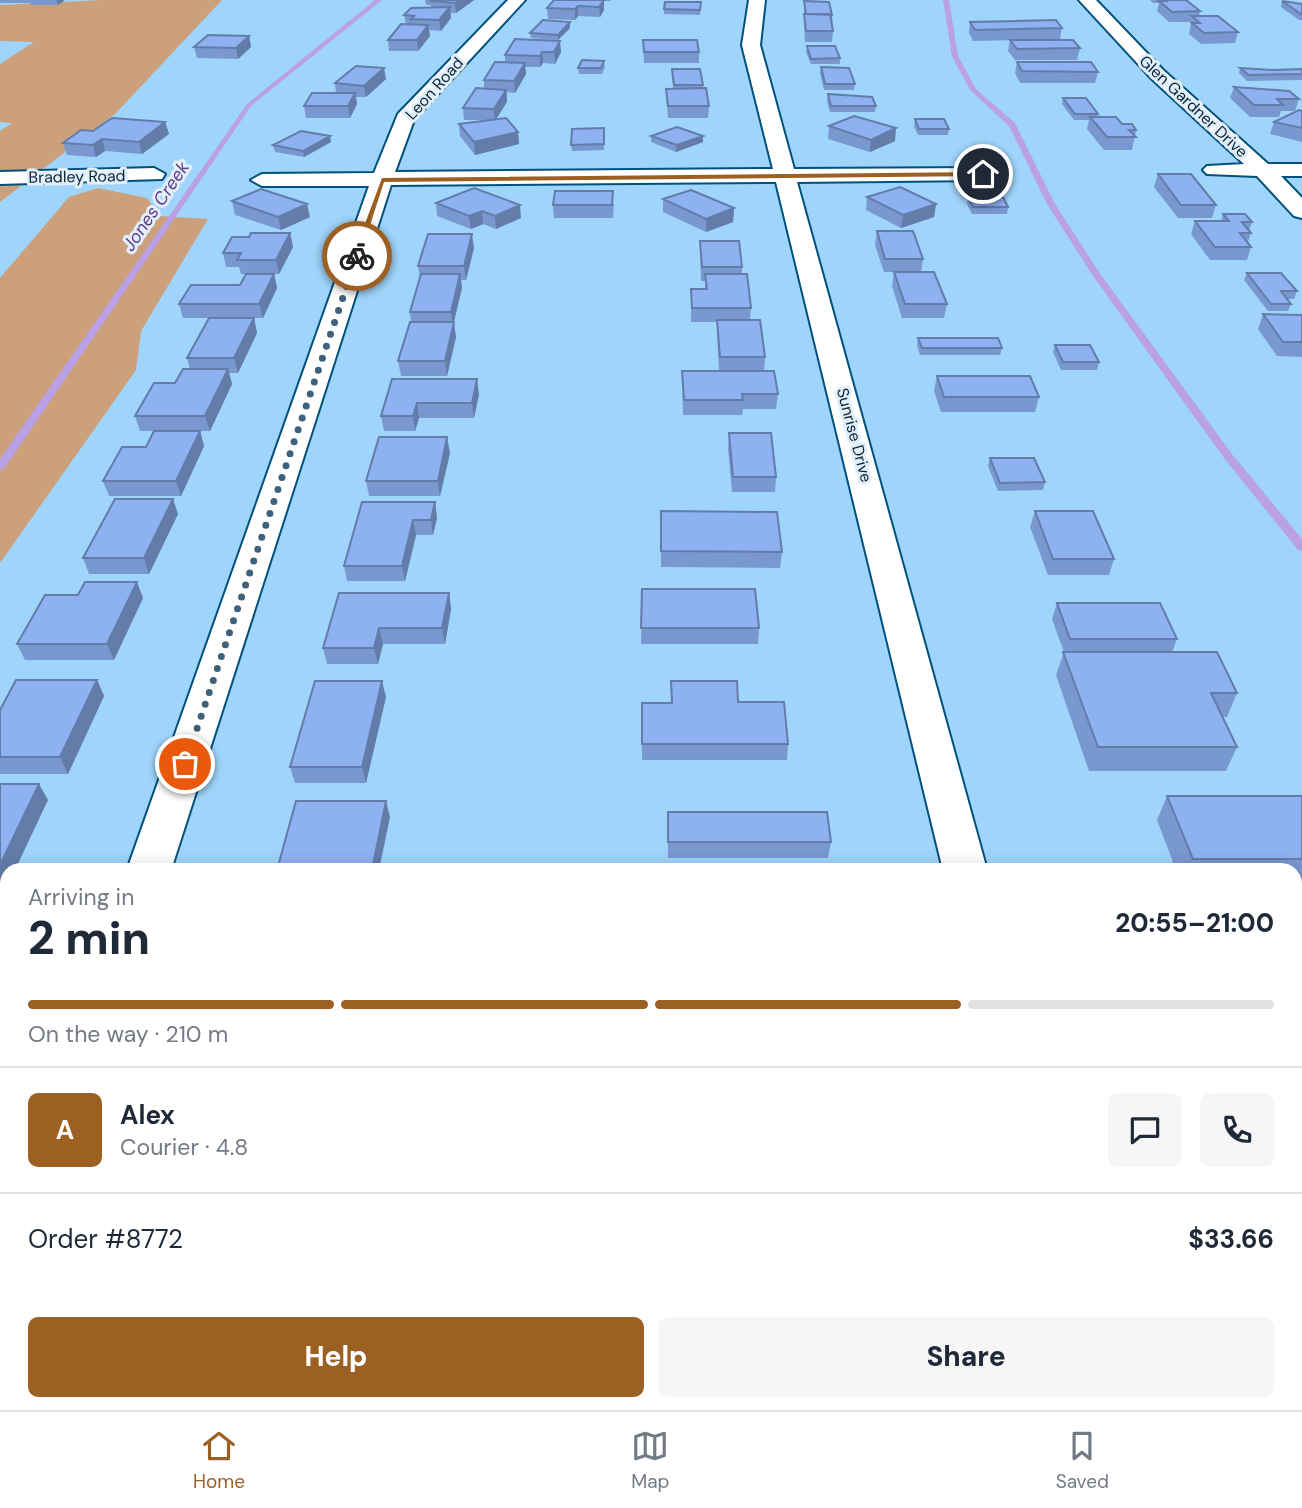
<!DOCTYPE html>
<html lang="en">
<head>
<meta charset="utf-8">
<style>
  body { margin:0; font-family:"DM Sans",sans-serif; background:#f6f6f7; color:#1f2937; height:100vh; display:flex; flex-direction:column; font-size:26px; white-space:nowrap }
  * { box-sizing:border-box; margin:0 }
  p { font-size:23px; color:#747a83 }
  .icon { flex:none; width:38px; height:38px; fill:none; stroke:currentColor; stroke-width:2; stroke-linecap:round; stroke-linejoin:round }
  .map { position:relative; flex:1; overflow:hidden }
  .side { position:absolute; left:0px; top:863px; width:1302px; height:548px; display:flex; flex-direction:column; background:#fff; border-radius:21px 21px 0 0; box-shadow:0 4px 18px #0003 }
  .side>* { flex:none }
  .pin { position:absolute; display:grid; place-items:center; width:60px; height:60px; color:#fff; margin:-30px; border:4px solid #fff; border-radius:50%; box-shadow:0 2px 7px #0007 }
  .courier { position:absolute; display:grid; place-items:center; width:70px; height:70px; margin:-35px; border:5px solid #9d6023; border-radius:50%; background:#fff; color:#222; box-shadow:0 2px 9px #0007 }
  .head em { font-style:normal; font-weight:800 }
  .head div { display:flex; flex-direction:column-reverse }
  .head { display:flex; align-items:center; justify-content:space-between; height:119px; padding:0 28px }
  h1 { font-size:46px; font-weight:800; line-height:52px }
  .bar { display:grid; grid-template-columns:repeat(4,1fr); gap:10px 7px; align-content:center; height:84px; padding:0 28px }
  .bar i { height:9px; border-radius:5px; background:#e0e1e3 }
  .bar .selected { background:#9d6023 }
  .bar p { grid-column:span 4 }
  .line { display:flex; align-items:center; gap:18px; padding:0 28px; border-top:2px solid #e0e1e3 }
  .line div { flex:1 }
  .round { display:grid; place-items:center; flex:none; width:74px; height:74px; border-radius:10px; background:#f6f6f7 }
  .primary-button { display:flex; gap:14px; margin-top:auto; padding:14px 28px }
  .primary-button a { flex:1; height:80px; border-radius:10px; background:#9d6023; color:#fff; font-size:28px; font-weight:800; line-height:80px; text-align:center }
  .primary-button a+a { background:#f6f6f7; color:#1f2937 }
  .tabs { display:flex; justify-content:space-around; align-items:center; height:98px; border-top:2px solid #e0e1e3; background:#fff; font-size:19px; color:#747a83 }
  .tabs a { display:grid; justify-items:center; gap:4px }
  .tabs .selected { color:#9d6023 }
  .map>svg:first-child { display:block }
</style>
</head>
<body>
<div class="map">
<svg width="1302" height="1410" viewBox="0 0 1302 1410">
  <rect width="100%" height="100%" fill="#9fd4fb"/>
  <path fill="#cca07b" d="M102 0H222L116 113 0 202V131L12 123 0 122V64L34 42 0 41V5Z
    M98 188 147 198 160 216 208 219 141 331 136 370 0 563V278L69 197Z"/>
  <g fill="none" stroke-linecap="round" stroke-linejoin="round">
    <path fill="#baa0e5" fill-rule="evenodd" d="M375 0H382L251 106 4 469 0 470V459L247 104Z
      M943 0H949L958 56 976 89 1015 123 1055 204 1101 275 1232 454 1302 539V551L1298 550 1224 458 1093 276 1047 204 1009 126 970 90 952 56Z"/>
    <defs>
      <path id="minor" d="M508 0H525L414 120 395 172 773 169 742 45 749 0H765L760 45 794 169 983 168 994 174 983 180 797 182 987 870H943L776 182 391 185 171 870H127L369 186H262L251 180 262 174 374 173 398 114Z
        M1079 0H1096L1163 70 1268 164H1302V176H1281L1302 198V218L1294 216 1257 176 1207 174 1203 170 1207 166 1244 164 1151 78Z
        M154 168 165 174 162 179 0 184V172Z
        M7 1256V1332L0 1335V1259Z
        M1077 1404H1138L1140 1410H1078Z"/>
    </defs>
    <use href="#minor" stroke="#00517c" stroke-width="4"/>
    <use href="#minor" fill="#fff" fill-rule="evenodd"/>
  </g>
  <path fill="#7998cf" d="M0 0H65L58 5H31L30 3H0Z
    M425 0H474L456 13H451V18L441 31 429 30 430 36 418 51H389L388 40 406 24 404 15 431 8V5H426Z
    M554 0H611L610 1H604V10L600 17 578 16 575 20 548 19 547 8Z
    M1150 0H1186L1200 11 1199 16 1238 32 1235 43 1201 44 1189 34 1191 22H1169L1157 11 1159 3H1153Z
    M804 1 832 15 833 31 832 42H805L804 24Z
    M1282 1 1302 4V20H1299L1281 7Z
    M701 2 700 15 664 14V9Z
    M970 22 1062 28 1060 39 973 41 969 33Z
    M570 28 558 40 531 38 530 33Z
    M249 36 251 47 238 59 197 58 194 47Z
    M515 39 561 52 555 64 543 63 540 67H525L526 74 515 93 507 92V102L496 119 518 132 519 144 475 155 460 136 459 124 484 120H464L463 108 484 89V80L505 62V55Z
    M643 40 699 52V63H644Z
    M1010 40 1080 48 1077 60H1015L1008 51Z
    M807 46 840 58V64H811L806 52Z
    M604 61 605 67 602 74H579L578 68Z
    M1017 62 1098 72 1095 83H1020L1015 73Z
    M821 67 855 84 854 90H824L820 73Z
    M1240 68 1274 70 1302 69V80L1247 81 1239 73Z
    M672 69 703 85V88L709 106 708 118H668L666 89H673Z
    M386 79 366 97H356L357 104 350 118H306L304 106 336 93 335 83Z
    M1234 87 1299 99 1295 111H1281L1279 117H1250L1230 98Z
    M828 94 876 106 875 112H830L827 101Z
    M1063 98 1098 114 1097 117 1136 130 1132 150H1104L1087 129 1089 120H1074L1062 104Z
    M1302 111V142L1270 134 1274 122Z
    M915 119 949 129 948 135H918L914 126Z
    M165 122 169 134 142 154 105 151 96 157 67 155 63 143 93 131Z
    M829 126 895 141 870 152 828 139Z
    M604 128V150L572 151 571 145Z
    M330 136 331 142 304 157 275 152 273 145Z
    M651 136H703V142L676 152 651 142Z
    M1158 174 1216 205 1212 218H1178L1154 187Z
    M867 197 936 204 934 217 901 228 866 210Z
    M968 197 1008 207 1007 214H972L967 204Z
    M663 199 734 208 733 222 706 232 663 212Z
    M232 201 310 217 281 230 235 215Z
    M436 203 521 218 496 229 483 224 471 229 437 216Z
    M614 204 613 218H554L553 205Z
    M1223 214 1252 222 1249 231 1251 233 1248 242 1251 247 1247 260H1210L1191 234 1195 221H1221Z
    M877 231 923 259 921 272 947 304 944 318H902L892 286 894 272H884L875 245Z
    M290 233 293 247 279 274H274L277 288 263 318H254L257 333 238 373H229L232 384 210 431H140L135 416 175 383 190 369 187 358 209 318H183L179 304 240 285 246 274H241L239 267H226L223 253 249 237Z
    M700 241 742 267V274L751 308 750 320 765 357 764 371 778 394 776 409H743L742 415H683L682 371H719L717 334V322H691V289H705V281H701Z
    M474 248 466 280H461L462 288 453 322 456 337 447 376H401L398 361 411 322 410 312 420 278 418 266Z
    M1247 273 1297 291 1294 299H1287L1291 304 1288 311H1268L1244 280Z
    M1263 314 1302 315V357L1277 356 1258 329Z
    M918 338 1002 348 1000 355H920L917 345Z
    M1055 345 1099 362 1097 370H1061L1053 352Z
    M937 376 1039 397 1035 412H941L934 391Z
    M392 379 479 394 474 418H419L415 431H384L381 416Z
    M200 431 204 446 181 496H109L103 481 146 447Z
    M729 433 776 477 775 492H732L728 449Z
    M450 453 440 496H369L366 481Z
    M990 458 1045 482 1043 490 998 491 988 466Z
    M435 502 437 518 433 535H416L405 581H347L344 566Z
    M661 511 782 552 780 568 661 567Z
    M1035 511 1114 559 1109 575H1048L1030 527Z
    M178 514 149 574H89L83 558Z
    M642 589 759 628 758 644H641Z
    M449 593 451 609 445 644H383L378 664H327L323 648Z
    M143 598 114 660H25L17 644Z
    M1057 603 1177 639 1172 652 1237 693 1227 717H1223L1237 747 1226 771H1089L1056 675 1064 652 1052 619Z
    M97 680 104 696 68 774H0V710Z
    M671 681 788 744 787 760H642V703H671Z
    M386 697 366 783H295L290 767Z
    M1167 796H1302V882H1295V870H1176L1157 820Z
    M668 812 831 842 828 858H668Z
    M1295 948H1302V1022H1295Z
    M1295 1067H1302V1238L1295 1219Z"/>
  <path fill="#637ca9" d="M56 0H65L58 5Z
    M459 0H474L456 13 455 3Z
    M604 0V10L600 17 599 7Z
    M578 6V16L575 20V9Z
    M450 7 451 18 441 31 439 20Z
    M570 22V28L558 40V35Z
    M428 25 430 36 418 51 417 40Z
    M249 36 251 47 238 59 236 48Z
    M560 41 561 52 555 64 554 52Z
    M542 52 543 63 540 67V56Z
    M525 63 526 74 515 93 514 81Z
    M384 68 386 79 366 97 364 86Z
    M506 90 507 102 495 121 494 109Z
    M355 93 357 104 350 118 348 106Z
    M165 122 169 134 142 154 139 142Z
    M896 128 895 141 870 152 871 140Z
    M518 132 519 144 475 155 474 142Z
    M330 136 331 142 304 157 303 151Z
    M703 136V142L676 152 677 145Z
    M102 139 105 151 96 157 93 145Z
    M307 204 310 217 281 230 278 217Z
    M936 204 934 217 901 228 903 215Z
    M520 205 521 218 496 229 495 216Z
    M734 208 733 222 706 232V219Z
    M482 211 483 224 471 229 469 216Z
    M290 233 293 247 279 274 276 260Z
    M472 234 474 248 466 280 464 266Z
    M274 274 277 288 263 318 259 304Z
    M460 274 462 288 453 326 451 312Z
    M254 318 257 333 238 373 234 358Z
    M454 322 456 337 447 376 445 361Z
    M228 369 232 384 210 431 205 416Z
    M477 379 479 394 474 418 472 403Z
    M417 403 419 418 415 431 413 416Z
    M200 431 204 446 181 496 176 481Z
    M447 437 450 453 440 496 438 481Z
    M173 499 178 514 149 574 144 558Z
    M435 502 437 518 433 535 431 520Z
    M413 520 416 535 405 581 402 566Z
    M137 582 143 598 114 660 107 644Z
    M449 593 451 609 445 644 442 628Z
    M379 628 383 644 378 664 374 648Z
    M97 680 104 696 68 774 60 757Z
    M382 681 386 697 366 783 362 767Z
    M39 784 48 800 15 870H7V887L3 896 0 892V865Z
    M386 801 390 817 379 870H372Z
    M317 1404H330L328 1410H316Z
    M814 1404H819L814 1410H809Z"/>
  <path fill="#8db1f1" stroke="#637ca9" stroke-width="2" d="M432 0H459L455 3 431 1Z
    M554 0H604L599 7 578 6 575 9 547 8Z
    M1165 0H1186L1200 11 1172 12 1159 1H1166Z
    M804 1 829 2 832 15 806 14Z
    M1282 1 1302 4V14H1301Z
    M665 2H701L700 10 664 9Z
    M450 7 439 20 411 19 414 16 404 15 411 8Z
    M804 14H830L833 31H806Z
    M1192 16H1218L1238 32 1204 33 1192 23H1200Z
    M543 20 570 22 558 35 530 33Z
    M1056 20 1062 28 975 30 970 22Z
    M401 24 428 25 417 40H388Z
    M208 35 249 36 236 48 194 47Z
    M515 39 560 41 554 52H542L540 56 505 55Z
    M643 40H697L699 52H644Z
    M1010 40H1073L1080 48 1017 49Z
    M807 46H835L840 58 811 59Z
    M582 60 604 61 601 68H578Z
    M495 62 525 63 514 81 484 80Z
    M1017 62H1091L1098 72 1022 71Z
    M356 66 384 68 364 86 335 83Z
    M821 67 849 68 855 84H825Z
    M1240 68 1274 70 1302 69V74L1249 75Z
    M672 69H700L703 85H674Z
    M1234 87 1289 91 1299 99H1277L1283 105H1254Z
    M476 88 506 90 494 109 463 108Z
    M706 88 709 106H668L666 89Z
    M312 93H355L348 106H304Z
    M828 94 872 97 876 106H831Z
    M1063 98H1086L1098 114H1075Z
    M1299 110 1302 111V128L1274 122Z
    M854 116 896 128 871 140 829 126Z
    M1090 117H1116L1122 124H1132L1136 130H1129L1136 137H1107Z
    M112 118 165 122 139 142 102 139 93 145 63 143 81 130 93 131Z
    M506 118 518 132 474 142 459 124Z
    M915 119H944L949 129H919Z
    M677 127 703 136 677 145 651 136Z
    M604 128V144L571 145 572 129Z
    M301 131 330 136 303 151 273 145Z
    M1158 174H1191L1216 205H1181Z
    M900 187 936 204 903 215 867 197Z
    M474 188 520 205 495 216 482 211 469 216 436 203Z
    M261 189 307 204 278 217 232 201Z
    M691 190 734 208 706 219 663 199Z
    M555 191H613L612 205H553Z
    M968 197H1003L1008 207H973Z
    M1223 214H1245L1252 222H1242L1251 233H1240L1251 247H1215L1195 221H1229Z
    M877 231H913L923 259H885Z
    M251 233H290L276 260H237L241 253H223L232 237H249Z
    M428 234H472L464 266H418Z
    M700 241H739L742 267H702Z
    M894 272H934L947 304H905Z
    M1247 273H1281L1297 291H1281L1291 304H1271Z
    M246 274H274L259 304H179L191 285H240Z
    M421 274H460L451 312H410Z
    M705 274H747L751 308H692L691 289H707Z
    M1263 314 1302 315V342H1283Z
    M209 318H254L234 358H187Z
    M717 320H760L765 357H720Z
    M410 322H454L445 361H398Z
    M918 338H998L1002 348H922Z
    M1055 345H1090L1099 362H1063Z
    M183 369H228L205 416H135L154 383H175Z
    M682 371H774L778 394H742L743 400H684Z
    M937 376H1030L1039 397H944Z
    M392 379H477L472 403H417L413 416H381Z
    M154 431H200L176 481H103L122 447H146Z
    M729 433H771L776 477H733Z
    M379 437H447L438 481H366Z
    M990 458H1034L1045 482 1000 483Z
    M115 499H173L144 558H83Z
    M362 502H435L431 520H413L402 566H344Z
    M661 511 777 512 782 552 661 551Z
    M1035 511H1093L1114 559H1053Z
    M85 582H137L107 644H17L45 595H78Z
    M642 589H755L759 628H641Z
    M339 593H449L442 628H379L374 648H323Z
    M1057 603H1160L1177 639H1070Z
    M1063 652H1217L1237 693H1211L1237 747H1098Z
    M16 680H97L60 757H0V710Z
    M315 681H382L362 767H290Z
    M671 681H737L738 702H784L788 744H642V703H672Z
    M0 784H39L0 865Z
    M1167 796H1302V859H1193Z
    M296 801H386L372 870H277Z
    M668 812H827L831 842H668Z
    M1295 948H1302V1007H1295Z
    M1295 1067H1302V1193L1295 1175Z
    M123 1404H317L316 1410H121Z
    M752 1404H814L809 1410H747Z"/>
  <path fill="#9d6023" d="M983 172 985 176 384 182 360 256H353L382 178Z"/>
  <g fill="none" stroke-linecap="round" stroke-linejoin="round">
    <path stroke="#3e627c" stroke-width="7" stroke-dasharray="0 12.6" d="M185 764 357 256"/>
  </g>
  <g text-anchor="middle" stroke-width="6" stroke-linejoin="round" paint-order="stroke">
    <g font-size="16" fill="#092538" stroke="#e2eff9">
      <text transform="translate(434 88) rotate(-48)" y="6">Leon Road</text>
      <text transform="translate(1194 106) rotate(43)" y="6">Glen Gardner Drive</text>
      <text transform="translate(77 176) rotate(-1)" y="6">Bradley Road</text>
      <text transform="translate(855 435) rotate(75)" y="6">Sunrise Drive</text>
    </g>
    <g font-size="18" font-style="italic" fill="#5f3c8c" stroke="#e2eff9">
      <text transform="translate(156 206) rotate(-56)" y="6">Jones Creek</text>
    </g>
  </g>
</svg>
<div class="pin" style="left:185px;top:764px;background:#ea580c"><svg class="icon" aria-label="bag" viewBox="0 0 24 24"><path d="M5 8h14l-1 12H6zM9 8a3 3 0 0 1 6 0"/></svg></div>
<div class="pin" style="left:983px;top:174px;background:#1f2937"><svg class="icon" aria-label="home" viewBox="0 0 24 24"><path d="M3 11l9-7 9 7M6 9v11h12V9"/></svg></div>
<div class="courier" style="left:357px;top:256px"><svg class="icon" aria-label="bike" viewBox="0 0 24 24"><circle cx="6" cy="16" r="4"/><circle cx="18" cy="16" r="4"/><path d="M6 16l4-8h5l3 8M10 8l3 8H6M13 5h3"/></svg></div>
<section class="side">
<div class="head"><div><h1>2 min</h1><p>Arriving in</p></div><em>20:55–21:00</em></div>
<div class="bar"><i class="selected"></i><i class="selected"></i><i class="selected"></i><i></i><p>On the way · 210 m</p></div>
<div class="line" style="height:126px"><b class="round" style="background:#9d6023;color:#fff">A</b><div><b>Alex</b><p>Courier · 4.8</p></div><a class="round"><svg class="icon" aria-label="chat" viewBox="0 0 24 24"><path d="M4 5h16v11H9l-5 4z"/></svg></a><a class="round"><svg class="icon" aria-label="phone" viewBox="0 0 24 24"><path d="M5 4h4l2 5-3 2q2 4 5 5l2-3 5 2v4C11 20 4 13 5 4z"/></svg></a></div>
<div class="line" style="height:91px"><div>Order #8772</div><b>$33.66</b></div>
<div class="primary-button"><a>Help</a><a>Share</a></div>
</section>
</div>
<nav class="tabs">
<a class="selected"><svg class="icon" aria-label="home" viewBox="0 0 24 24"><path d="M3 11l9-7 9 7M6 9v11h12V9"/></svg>Home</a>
<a><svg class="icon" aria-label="map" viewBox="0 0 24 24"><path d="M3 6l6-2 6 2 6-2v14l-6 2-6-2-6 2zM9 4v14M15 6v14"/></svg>Map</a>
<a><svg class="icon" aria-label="saved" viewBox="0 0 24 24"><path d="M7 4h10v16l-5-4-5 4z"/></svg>Saved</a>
</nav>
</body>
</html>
